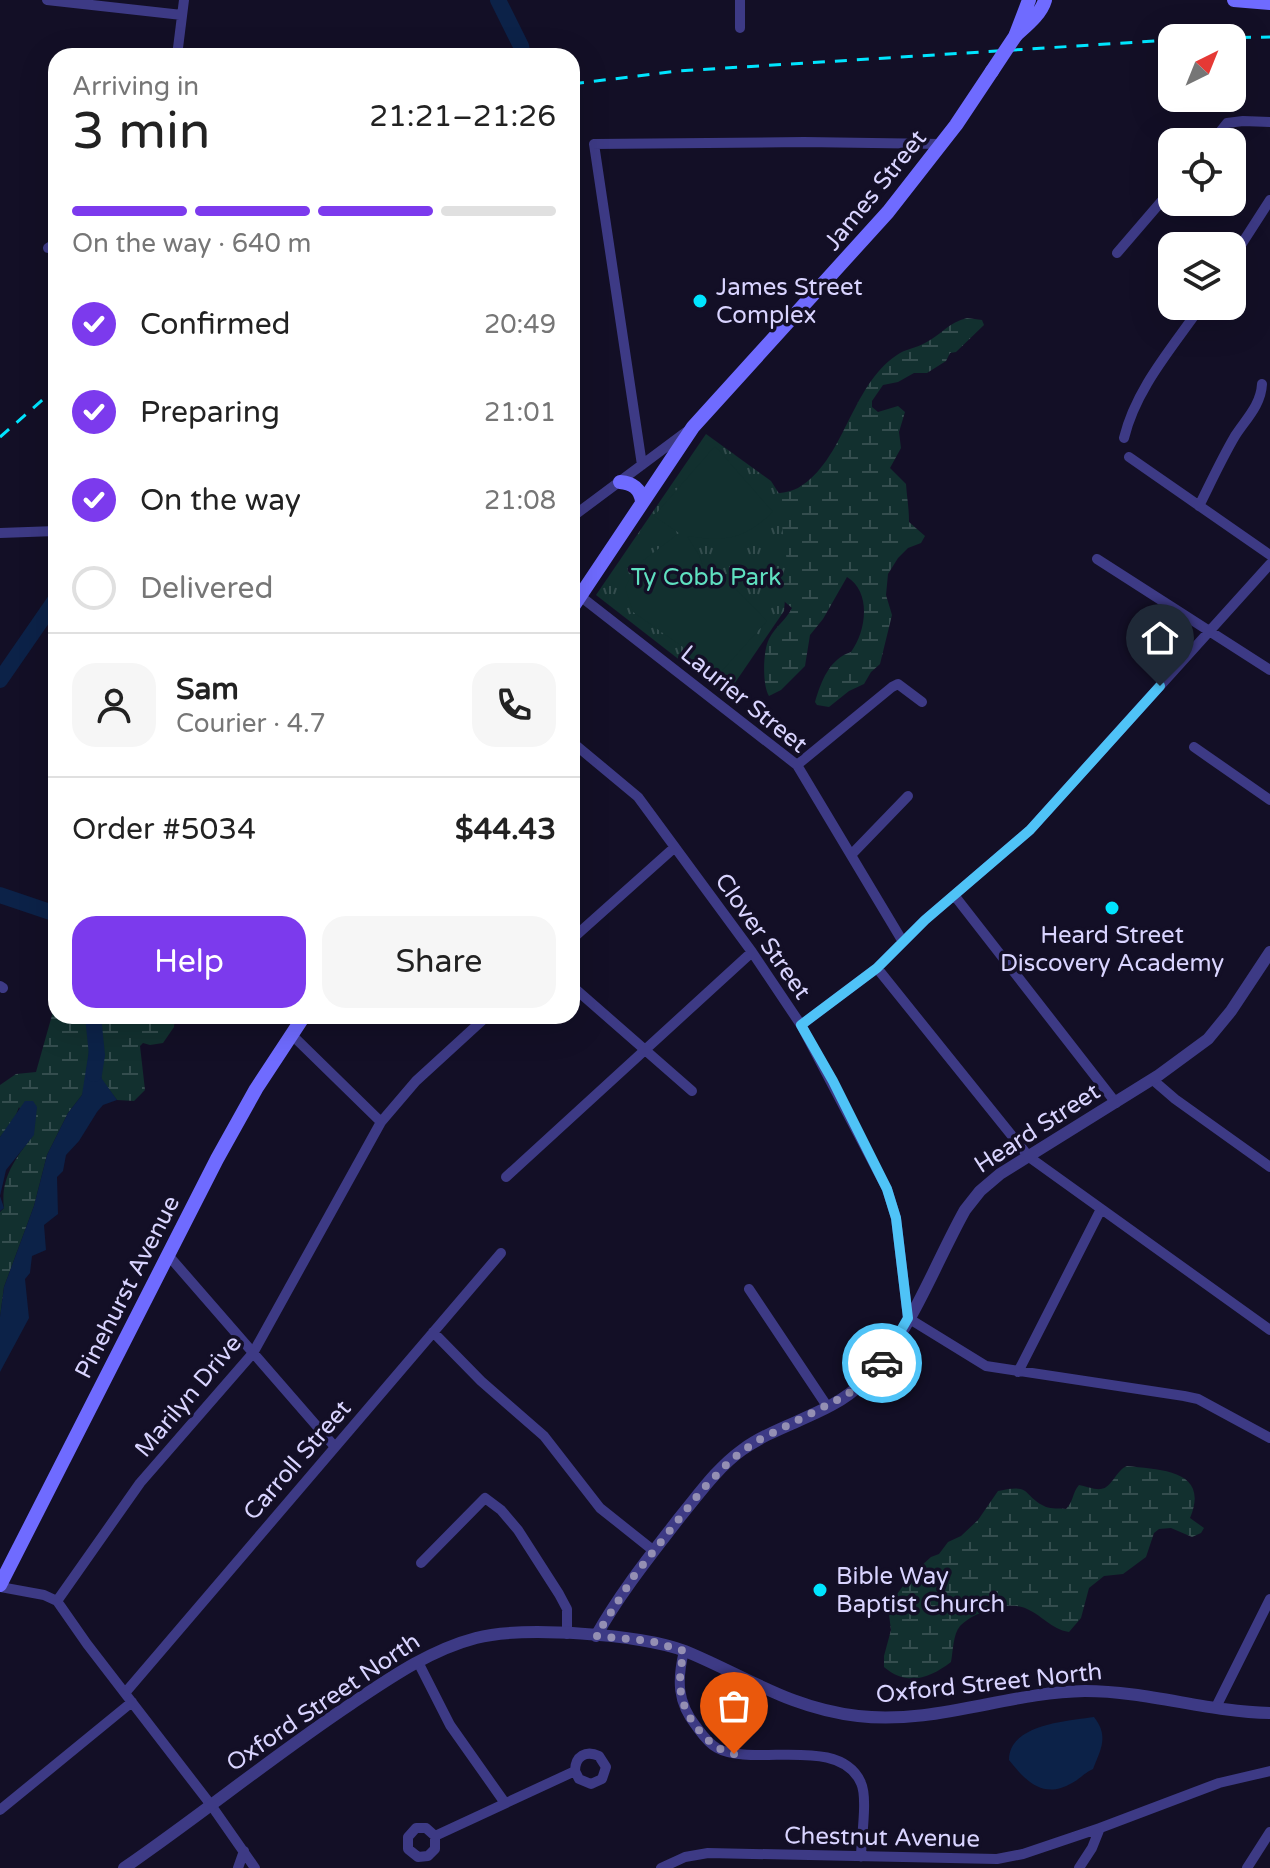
<!DOCTYPE html>
<html lang="en">
<head>
<meta charset="utf-8">
<style>
  body { margin:0; font-family:"Varela Round",sans-serif; background:#f6f6f6; color:#222; height:100vh; display:flex; flex-direction:column; font-size:30px; white-space:nowrap }
  * { box-sizing:border-box; margin:0 }
  p { font-size:26px; color:#767676 }
  .icon { flex:none; width:44px; height:44px; fill:none; stroke:currentColor; stroke-width:2; stroke-linecap:round; stroke-linejoin:round }
  .map { position:relative; flex:1; overflow:hidden }
  .drawer { position:absolute; left:48px; top:48px; width:532px; height:976px; display:flex; flex-direction:column; background:#fff; border-radius:24px; box-shadow:0 8px 32px #0002 }
  .drawer>* { flex:none }
  .needle { width:52px; rotate:43deg }
  .buttons { position:absolute; left:1158px; top:24px; display:grid; gap:16px }
  .buttons a { display:grid; place-items:center; width:88px; height:88px; border-radius:16px; background:#fff; box-shadow:0 8px 32px #0002; font-size:40px }
  .pin { position:absolute; display:grid; place-items:center; width:68px; height:68px; color:#fff; margin:-82px -34px; border-radius:50% 50% 50% 0; rotate:-45deg; box-shadow:0 0 8px #0007 }
  .pin .icon { rotate:45deg }
  .courier { position:absolute; display:grid; place-items:center; width:80px; height:80px; margin:-40px; border:6px solid #4fc3f7; border-radius:50%; background:#fff; color:#222; box-shadow:0 2px 10px #0007 }
  .headline em { font-style:normal; font-weight:600 }
  .headline div { display:flex; flex-direction:column-reverse }
  .headline { display:flex; align-items:center; justify-content:space-between; height:136px; padding:0 24px }
  h1 { font-size:52px; font-weight:600; line-height:60px }
  .bar { display:grid; grid-template-columns:repeat(4,1fr); gap:12px 8px; align-content:center; height:96px; padding:0 24px }
  .bar i { height:10px; border-radius:6px; background:#e0e0e0 }
  .bar .on { background:#7c3aed }
  .bar p { grid-column:span 4 }
  .line { display:flex; align-items:center; gap:20px; padding:0 24px; border-top:2px solid #e0e0e0 }
  .line div { flex:1 }
  .round { display:grid; place-items:center; flex:none; width:84px; height:84px; border-radius:24px; background:#f6f6f6 }
  ol { padding:0 24px; list-style:none }
  li { display:flex; align-items:center; gap:24px; height:88px }
  li p { margin-inline-start:auto }
  li .icon { padding:8px; border-radius:50%; background:#7c3aed; color:#fff; stroke-width:4 }
  li:last-child { color:#767676 }
  li i { width:44px; height:44px; border:4px solid #e0e0e0; border-radius:50% }
  .primary-button { display:flex; gap:16px; margin-top:auto; padding:16px 24px }
  .primary-button a { flex:1; height:92px; border-radius:24px; background:#7c3aed; color:#fff; font-size:32px; font-weight:600; line-height:92px; text-align:center }
  .primary-button a+a { background:#f6f6f6; color:#222 }
  .map>svg:first-child { display:block }
</style>
</head>
<body>
<div class="map">
<svg width="1270" height="1868" viewBox="0 0 1270 1868">
  <defs>
    <pattern id="grass-tufts" width="24" height="20" patternUnits="userSpaceOnUse" patternTransform="scale(2)"><rect width="24" height="20" fill="#12302f"/><path d="M3 7l-1-3M5 7V3M7 7l1-3M15 17l-1-3M17 17v-4M19 17l1-3" fill="none" stroke="#344d4e"/></pattern>
    <pattern id="wetland-marsh" width="20" height="14" patternUnits="userSpaceOnUse" patternTransform="scale(2)"><rect width="20" height="14" fill="#12302f"/><path d="M1 5h8M5 5V1M11 12h8M15 12V8" fill="none" stroke="#344d4e"/></pattern>
  </defs>
  <rect width="100%" height="100%" fill="#130f26"/>
  <path fill="url(#grass-tufts)" d="M706 434 771 481 792 514 784 611 726 696 596 595Z"/>
  <path fill="url(#wetland-marsh)" d="M967 318 982 320 984 325 956 352 950 353 946 361 927 373H914L898 382 883 385 872 401V407L878 412 898 406 905 412 899 432 901 448 890 468 906 484C907 498 909 508 909 522L925 536 921 543 908 548 898 558 888 574 886 595 892 615 880 664 871 672 864 684 849 691 829 707 817 705 815 702C821 682 829 659 851 652 866 632 872 592 847 577L823 619 810 635 805 666 781 690 769 696C762 685 763 650 769 639 775 627 786 620 792 608L778 596 780 585 786 578 787 562 781 518 769 496C778 492 789 493 798 488 845 461 850 386 897 355 905 349 916 348 925 343 941 335 949 322 967 318Z
    M56 1001V1016H175L174 1027 163 1043 150 1045 143 1043 140 1046 145 1090 134 1101 117 1100 101 1079 97 1055 82 1095 68 1113 47 1155 34 1206 4 1287 0 1317V1212L4 1208C0 1178 16 1158 33 1135L19 1107 14 1120 0 1137V1085L16 1074 36 1072Z
    M1127 1466C1162 1470 1210 1470 1190 1518L1204 1528 1201 1533 1192 1537 1171 1528 1159 1529 1154 1533 1146 1557 1123 1574 1104 1576 1089 1588 1081 1618 1069 1632C1051 1629 1042 1615 1025 1608 1007 1601 974 1612 960 1626 953 1634 953 1652 951 1662 930 1678 907 1687 884 1667V1656L891 1630 888 1607 910 1576 931 1557 939 1554 948 1542 961 1536 978 1520 998 1491C1033 1483 1021 1495 1046 1507 1051 1509 1060 1508 1066 1509 1074 1501 1072 1493 1079 1485 1085 1486 1095 1490 1101 1489 1112 1488 1116 1470 1127 1466Z"/>
  <path fill="#12302f" d="M715 446 773 512C744 539 726 542 687 536L699 555 709 584 724 577 767 621 720 673 633 612 625 588 636 566 679 533 654 516Z"/>
  <path fill="#0c2248" d="M89 1050 97 1055 102 1079 117 1100 103 1105 97 1112 79 1141 66 1155 63 1171 57 1177 58 1214 44 1225 46 1250 32 1256 30 1273 25 1279 29 1318 0 1372V1317L4 1287 34 1206 47 1155 68 1113 82 1095Z
    M25 1101H33L37 1107 34 1135 6 1170 0 1196 4 1208 0 1211V1137Z
    M1094 1717C1109 1736 1101 1749 1093 1769 1084 1773 1080 1779 1072 1783 1043 1800 1026 1781 1009 1760 1009 1724 1068 1721 1094 1717Z"/>
  <g fill="none" stroke-linecap="round" stroke-linejoin="round">
    <path stroke="#0c2248" stroke-width="16" d="M498 0 521 46 523 56
      M0 680 56 599
      M0 895 56 914
      M93 1016 97 1055 94 1074"/>
    <path stroke="#3d3a85" stroke-width="10" d="M47 0 182 15
      M740 28V0
      M177 56 184 0
      M1212 142 1227 123 1243 121 1270 122
      M48 248 56 243
      M1117 253 1172 189
      M1232 259 1270 200
      M1124 438C1136 388 1173 347 1201 306
      M1129 457 1270 555
      M642 465 594 144 804 142 941 144
      M1199 506C1211 482 1222 458 1235 436 1246 419 1261 405 1262 384
      M572 517 686 432
      M0 533 56 531
      M1097 559 1270 670
      M580 596 797 765 903 942
      M572 742 638 797 752 952 801 1025 887 1189 896 1218 908 1318 986 1366 1184 1396 1198 1399 1270 1438
      M1194 747 1270 800
      M797 765 892 687 898 684 922 702
      M851 855 908 796
      M954 895 1116 1103
      M572 939 675 847
      M877 968 1029 1157 1270 1330
      M0 986 3 988
      M572 986 692 1091
      M801 1025 877 968 925 920 1030 830 1270 564
      M292 1035 381 1122
      M1153 1080 1175 1099 1270 1167
      M506 1177 752 952
      M168 1255 335 1447
      M749 1289 827 1406
      M433 1332 481 1381 544 1436 600 1508 654 1551
      M1018 1372 1100 1211
      M421 1563 485 1498 501 1510 518 1530 559 1594 567 1609V1634
      M0 1587 44 1595 57 1601 87 1644 211 1805 255 1868
      M57 1601 140 1483 253 1353 381 1122 416 1081 487 1016
      M684 1651C677 1680 677 1702 696 1726 702 1734 708 1743 717 1748 753 1768 840 1734 861 1783 868 1798 861 1839 861 1857
      M418 1662 450 1725 505 1803
      M125 1693 501 1253
      M1216 1707 1270 1599
      M0 1810 132 1702
      M435 1836 426 1828H416L408 1837V1849L418 1857 428 1856 435 1849V1836L575 1771C575 1756 586 1750 599 1756L606 1767 602 1779 591 1784 579 1779 575 1771
      M238 1868 244 1851
      M661 1868 685 1857 708 1853 997 1859 1023 1854 1100 1828
      M1079 1868 1092 1848 1100 1828 1219 1783 1270 1771
      M1247 1868 1270 1832"/>
    <path stroke="#3d3a85" stroke-width="12" d="M596 1636C620 1593 650 1556 680 1517 699 1494 717 1468 742 1450 779 1423 831 1415 863 1382 910 1336 933 1267 965 1210L980 1191 1000 1174 1159 1075 1208 1039 1231 1011 1270 952
      M124 1868C201 1815 273 1756 351 1704 390 1678 430 1650 476 1638 522 1626 641 1634 685 1651 746 1676 789 1708 858 1716 935 1725 1009 1692 1085 1691 1148 1691 1208 1712 1270 1713"/>
    <path stroke="#6f6bff" stroke-width="14" d="M1234 0 1270 3
      M1016 34 1029 0
      M1016 35C1027 25 1041 14 1045 0
      M620 482C632 483 640 488 642 501
      M572 608 693 427 888 212 956 125 992 71
      M0 1585 217 1159 256 1089 304 1016"/>
    <path stroke="#00e5ff" stroke-width="3" stroke-dasharray="12 10" stroke-linecap="butt" d="M1217 38 1270 37
      M572 84 678 71 1172 40
      M0 437 56 388"/>
    <path stroke="#6f6bff" stroke-width="14" d="M992 71 1016 35"/>
  </g>
  <g fill="none" stroke-linecap="round" stroke-linejoin="round">
    <path stroke="#948fb3" stroke-width="8" stroke-dasharray="0 14.4" d="M734 1754C717 1750 709 1742 698 1729 678 1704 677 1682 684 1651L651 1641 596 1636 634 1576 702 1490 731 1460 755 1442 845 1396 859 1386 882 1363"/>
    <path stroke="#4fc3f7" stroke-width="10" d="M882 1363 908 1318 896 1218 887 1189 833 1081 801 1025 877 968 925 920 1030 830 1160 686"/>
  </g>
  <g fill="#00e5ff" stroke="#130f26" stroke-width="3">
    <circle cx="700" cy="301" r="8"/>
    <circle cx="1112" cy="908" r="8"/>
    <circle cx="820" cy="1590" r="8"/>
  </g>
  <g text-anchor="middle" stroke-width="7" stroke-linejoin="round" paint-order="stroke">
    <g font-size="24" fill="#d9d4ff" stroke="#130f26">
      <text transform="translate(875 190) rotate(-51)" y="8">James Street</text>
      <text transform="translate(744 699) rotate(39)" y="8">Laurier Street</text>
      <text transform="translate(763 936) rotate(55)" y="8">Clover Street</text>
      <text transform="translate(1037 1128) rotate(-33)" y="8">Heard Street</text>
      <text transform="translate(127 1287) rotate(-63)" y="8">Pinehurst Avenue</text>
      <text transform="translate(188 1396) rotate(-50)" y="8">Marilyn Drive</text>
      <text transform="translate(297 1460) rotate(-49)" y="8">Carroll Street</text>
      <text transform="translate(989 1683) rotate(-6)" y="8">Oxford Street North</text>
      <text transform="translate(323 1702) rotate(-34)" y="8">Oxford Street North</text>
      <text transform="translate(882 1837) rotate(1)" y="8">Chestnut Avenue</text>
    </g>
    <g font-size="24" fill="#d9d4ff" stroke="#130f26" text-anchor="start">
      <text x="716" y="295">James Street<tspan x="716" dy="28">Complex</tspan></text>
      <text x="1112" y="943" text-anchor="middle">Heard Street<tspan x="1112" dy="28">Discovery Academy</tspan></text>
      <text x="836" y="1584">Bible Way<tspan x="836" dy="28">Baptist Church</tspan></text>
    </g>
    <g font-size="24" fill="#5fe0c0" stroke="#130f26">
      <text x="706" y="585">Ty Cobb Park</text>
    </g>
  </g>
</svg>
<div class="buttons">
<a><svg class="needle" viewBox="-14 -14 28 28"><path d="M0-13l5 13h-10z" fill="#e53935"/><path d="M0 13l5-13h-10z" fill="#767676"/></svg></a>
<a><svg class="icon" aria-label="locate" viewBox="0 0 24 24"><circle cx="12" cy="12" r="6"/><path d="M12 2v4M12 18v4M2 12h4M18 12h4"/></svg></a>
<a><svg class="icon" aria-label="layers" viewBox="0 0 24 24"><path d="M12 4l9 5-9 5-9-5zM3 14l9 5 9-5"/></svg></a>
</div>
<div class="pin" style="left:734px;top:1754px;background:#ea580c"><svg class="icon" aria-label="bag" viewBox="0 0 24 24"><path d="M5 8h14l-1 12H6zM9 8a3 3 0 0 1 6 0"/></svg></div>
<div class="pin" style="left:1160px;top:686px;background:#1f2937"><svg class="icon" aria-label="home" viewBox="0 0 24 24"><path d="M3 11l9-7 9 7M6 9v11h12V9"/></svg></div>
<div class="courier" style="left:882px;top:1363px"><svg class="icon" aria-label="car" viewBox="0 0 24 24"><path d="M5 17H2v-5l4-1 3-4h7l3 4 3 1v5h-3M9 17h6M6 11h13"/><circle cx="7" cy="17" r="2"/><circle cx="17" cy="17" r="2"/></svg></div>
<section class="drawer">
<div class="headline"><div><h1>3 min</h1><p>Arriving in</p></div><em>21:21–21:26</em></div>
<div class="bar"><i class="on"></i><i class="on"></i><i class="on"></i><i></i><p>On the way · 640 m</p></div>
<ol>
<li><svg class="icon" aria-label="check" viewBox="0 0 24 24"><path d="M5 12l5 5 9-10"/></svg>Confirmed<p>20:49</p></li>
<li><svg class="icon" aria-label="check" viewBox="0 0 24 24"><path d="M5 12l5 5 9-10"/></svg>Preparing<p>21:01</p></li>
<li><svg class="icon" aria-label="check" viewBox="0 0 24 24"><path d="M5 12l5 5 9-10"/></svg>On the way<p>21:08</p></li>
<li><i></i>Delivered</li>
</ol>
<div class="line" style="height:144px"><a class="round"><svg class="icon" aria-label="person" viewBox="0 0 24 24"><circle cx="12" cy="8" r="4"/><path d="M4 21q1-7 8-7t8 7"/></svg></a><div><b>Sam</b><p>Courier · 4.7</p></div><a class="round"><svg class="icon" aria-label="phone" viewBox="0 0 24 24"><path d="M5 4h4l2 5-3 2q2 4 5 5l2-3 5 2v4C11 20 4 13 5 4z"/></svg></a></div>
<div class="line" style="height:104px"><div>Order #5034</div><b>$44.43</b></div>
<div class="primary-button"><a>Help</a><a>Share</a></div>
</section>
</div>
</body>
</html>
